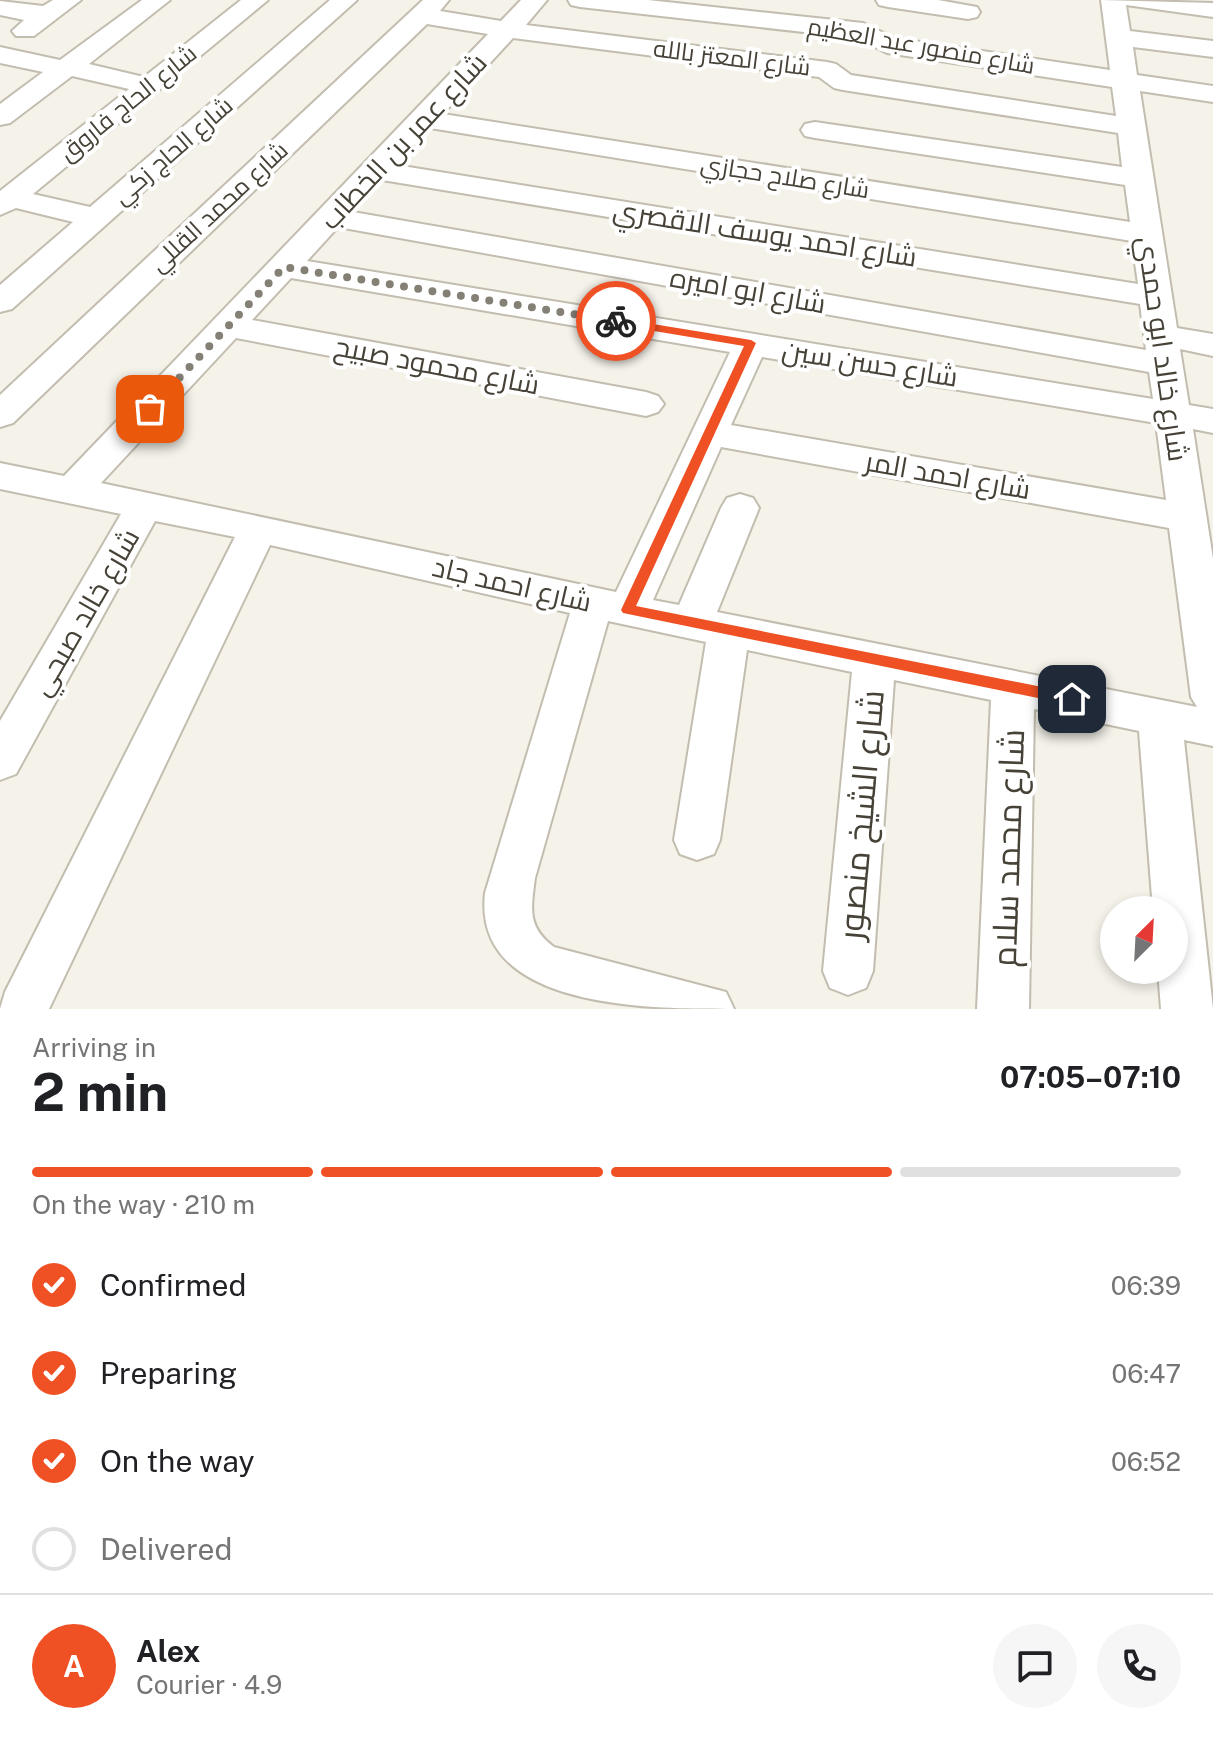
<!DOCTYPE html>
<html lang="en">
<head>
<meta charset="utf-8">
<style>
  body { margin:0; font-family:"Public Sans",Cairo,sans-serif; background:#f6f6f6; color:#202124; height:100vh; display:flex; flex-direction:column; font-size:30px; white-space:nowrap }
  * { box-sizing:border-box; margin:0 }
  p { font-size:26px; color:#757577 }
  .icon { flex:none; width:44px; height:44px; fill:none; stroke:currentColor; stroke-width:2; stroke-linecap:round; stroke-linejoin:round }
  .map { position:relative; height:1009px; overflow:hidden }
  .side { display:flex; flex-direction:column; background:#fff; flex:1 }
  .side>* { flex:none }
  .needle { width:52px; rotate:24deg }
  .fabs { position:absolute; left:1100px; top:896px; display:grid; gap:16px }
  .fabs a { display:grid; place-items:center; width:88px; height:88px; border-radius:50%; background:#fff; box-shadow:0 4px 12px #0003; font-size:40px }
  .pin { position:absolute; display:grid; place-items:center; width:68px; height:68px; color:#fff; margin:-34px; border-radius:16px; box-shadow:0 4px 12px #0006 }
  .courier { position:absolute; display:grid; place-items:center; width:80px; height:80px; margin:-40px; border:6px solid #f05124; border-radius:50%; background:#fff; color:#222; box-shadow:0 2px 10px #0007 }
  .head em { font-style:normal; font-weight:700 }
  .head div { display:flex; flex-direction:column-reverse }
  .head { display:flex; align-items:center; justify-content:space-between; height:136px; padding:0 32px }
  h1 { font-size:52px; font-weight:700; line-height:60px }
  .bar { display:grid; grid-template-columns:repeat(4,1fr); gap:12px 8px; align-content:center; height:96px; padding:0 32px }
  .bar i { height:10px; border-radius:6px; background:#e0e0e0 }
  .bar .on { background:#f05124 }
  .bar p { grid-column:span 4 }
  .line { display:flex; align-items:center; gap:20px; padding:0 32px; border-top:2px solid #e0e0e0 }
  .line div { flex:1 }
  .round { display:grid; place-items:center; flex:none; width:84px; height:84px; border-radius:42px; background:#f6f6f6 }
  ol { padding:0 32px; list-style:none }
  li { display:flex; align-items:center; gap:24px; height:88px }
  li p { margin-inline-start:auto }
  li .icon { padding:8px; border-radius:50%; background:#f05124; color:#fff; stroke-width:4 }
  li:last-child { color:#757577 }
  li i { width:44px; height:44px; border:4px solid #e0e0e0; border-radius:50% }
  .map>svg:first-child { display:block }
</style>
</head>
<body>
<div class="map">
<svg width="1213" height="1009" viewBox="0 0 1213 1009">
  <rect width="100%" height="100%" fill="#f4f2e9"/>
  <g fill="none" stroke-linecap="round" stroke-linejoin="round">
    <defs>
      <path id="street" d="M53 0H81L34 36H16L12 31 24 20 0 15V1L43 6Z
        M142 0H170L89 64 144 77 241 0H268L33 194 90 207 330 0H357L12 309 0 312V285L73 222 16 208 0 215V191L129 89 72 76 10 123 0 125V104L43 72 0 63V47L60 60Z
        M423 0H449L440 11 501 21 521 0H547L526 25 827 62 836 64 851 75 1116 116 1112 87 887 53 857 38 580 7 571 5 568 0H648L863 23 894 38 1110 70 1101 0 1213 3V17L1126 5 1130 31 1213 41V57L1133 47 1137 75 1213 86V102L1140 91 1177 328 1213 334V356L1180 349 1189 405 1213 409V433L1193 429 1213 559V746L1184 740 1213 1009H1161L1158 970H1174V910H1153L1139 731 1034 709 1029 1009H977L991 700 894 680 873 971 866 988 848 995 830 988 823 971 852 672 747 650 720 840 714 854 697 860 680 854 674 840 706 642 608 621 535 878C531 909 527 927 554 947L726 992 734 1009C647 1009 472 1009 485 893L570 613 270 545 49 1009H0L5 992 235 537 155 521 16 774 0 780V721L121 514 0 489V463L64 476 488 34 427 24 13 423 0 427V395ZM513 38 819 77 834 88 843 90 1118 133 1122 167 815 122 805 124 801 130 805 136 815 138 1125 185 1130 222 443 114ZM430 128 1132 241 1138 284 396 165ZM382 180 1140 304 1146 350 353 212ZM338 227 1149 372 1153 399 307 261ZM291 278 730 352 616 592 101 483 236 338 646 416 658 412 664 404 658 396 646 392 252 320ZM762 357 1156 423 1166 500 731 425ZM721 447 1169 528 1191 697 1197 707 717 612 759 508 753 498 740 494 727 498 721 508 679 605 653 600Z
        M876 0H938L977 7 980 12 977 17 968 19 888 7 879 5Z"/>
    </defs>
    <use href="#street" stroke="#c2bdaf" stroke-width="4"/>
    <use href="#street" fill="#fff" fill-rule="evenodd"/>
  </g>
  <path fill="#f05124" d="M616 318 751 340 756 343 636 606 1072 693 1079 699 1077 703 1072 705 623 613 621 610 744 346 612 324V319Z"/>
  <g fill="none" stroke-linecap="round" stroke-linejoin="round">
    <path stroke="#848076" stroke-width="8" stroke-dasharray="0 14.4" d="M150 409 284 267 616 321"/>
  </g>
  <g text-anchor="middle" stroke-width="8" stroke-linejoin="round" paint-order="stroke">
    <g font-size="24" fill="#474238" stroke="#fff">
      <text transform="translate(921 46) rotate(10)" y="8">شارع منصور عبد العظيم</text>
      <text transform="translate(732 58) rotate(7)" y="8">شارع المعتز بالله</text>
      <text transform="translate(128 103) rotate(-39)" y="8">شارع الحاج فاروق</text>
      <text transform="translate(173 151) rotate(-41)" y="8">شارع الحاج زكي</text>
      <text transform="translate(785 177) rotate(9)" y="8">شارع صلاح حجازي</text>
      <text transform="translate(219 207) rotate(-43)" y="8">شارع محمد القللي</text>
    </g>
    <g font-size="28" fill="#474238" stroke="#fff">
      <text transform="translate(403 141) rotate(-47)" y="10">شارع عمر بن الخطاب</text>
      <text transform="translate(765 233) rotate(9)" y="10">شارع احمد يوسف الاقصري</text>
      <text transform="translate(748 290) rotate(10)" y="10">شارع ابو اميره</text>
      <text transform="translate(1163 349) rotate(82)" y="10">شارع خالد ابو حمدي</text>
      <text transform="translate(870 363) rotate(9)" y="10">شارع حسن سين</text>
      <text transform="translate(437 365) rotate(11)" y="10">شارع محمود صبيح</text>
      <text transform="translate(948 475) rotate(10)" y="10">شارع احمد المر</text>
      <text transform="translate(512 584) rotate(13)" y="10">شارع احمد جاد</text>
      <text transform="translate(85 612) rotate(-60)" y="10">شارع خالد صبحي</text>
    </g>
    <g font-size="34" fill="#474238" stroke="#fff">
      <text transform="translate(861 815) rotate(-85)" y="12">شارع الشيخ منصور</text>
      <text transform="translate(1008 848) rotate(-88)" y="12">شارع محمد سلام</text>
    </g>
  </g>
</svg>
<div class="fabs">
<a><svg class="needle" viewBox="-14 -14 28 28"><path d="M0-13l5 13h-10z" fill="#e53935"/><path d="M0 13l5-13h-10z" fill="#757577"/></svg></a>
</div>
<div class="pin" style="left:150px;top:409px;background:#ea580c"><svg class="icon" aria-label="bag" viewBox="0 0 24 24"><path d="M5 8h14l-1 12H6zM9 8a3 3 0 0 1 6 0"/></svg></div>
<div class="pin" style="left:1072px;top:699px;background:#1f2937"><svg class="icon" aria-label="home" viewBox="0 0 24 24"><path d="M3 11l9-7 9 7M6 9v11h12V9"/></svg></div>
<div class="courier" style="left:616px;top:321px"><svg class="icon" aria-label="bike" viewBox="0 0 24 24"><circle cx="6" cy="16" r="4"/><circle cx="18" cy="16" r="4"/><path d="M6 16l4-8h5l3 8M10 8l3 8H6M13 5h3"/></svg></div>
</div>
<section class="side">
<div class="head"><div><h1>2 min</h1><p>Arriving in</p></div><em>07:05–07:10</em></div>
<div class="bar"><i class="on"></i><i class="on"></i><i class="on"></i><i></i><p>On the way · 210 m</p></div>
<ol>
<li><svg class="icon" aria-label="check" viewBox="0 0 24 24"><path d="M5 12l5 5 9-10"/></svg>Confirmed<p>06:39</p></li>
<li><svg class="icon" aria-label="check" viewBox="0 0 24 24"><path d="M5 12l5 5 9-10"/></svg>Preparing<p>06:47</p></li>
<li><svg class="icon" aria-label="check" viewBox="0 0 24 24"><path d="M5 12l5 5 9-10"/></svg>On the way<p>06:52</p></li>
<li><i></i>Delivered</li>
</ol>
<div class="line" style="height:144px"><b class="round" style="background:#f05124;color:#fff">A</b><div><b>Alex</b><p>Courier · 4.9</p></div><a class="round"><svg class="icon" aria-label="chat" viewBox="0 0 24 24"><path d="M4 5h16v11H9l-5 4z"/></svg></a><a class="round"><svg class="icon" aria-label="phone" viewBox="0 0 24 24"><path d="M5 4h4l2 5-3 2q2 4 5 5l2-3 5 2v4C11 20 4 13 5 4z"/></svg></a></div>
</section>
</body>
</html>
